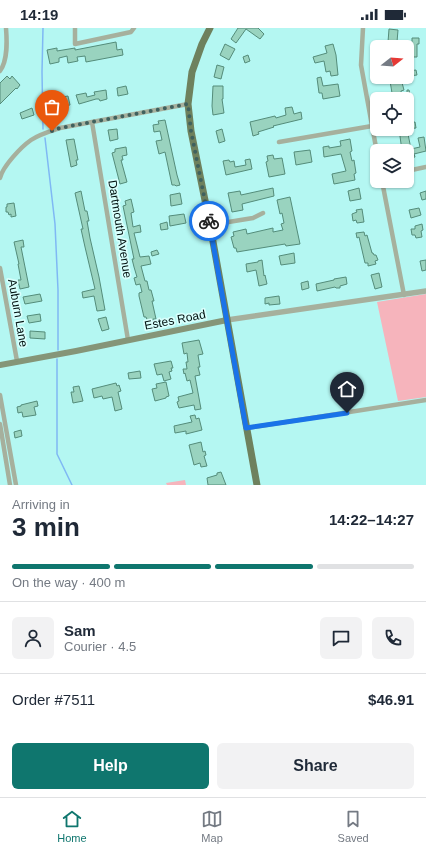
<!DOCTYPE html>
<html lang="en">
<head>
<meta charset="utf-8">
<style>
  body { margin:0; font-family:Arial,sans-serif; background:#f2f2f3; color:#1f2937; height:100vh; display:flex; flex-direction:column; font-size:15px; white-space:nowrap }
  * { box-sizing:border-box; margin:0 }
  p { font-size:13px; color:#747a83 }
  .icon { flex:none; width:22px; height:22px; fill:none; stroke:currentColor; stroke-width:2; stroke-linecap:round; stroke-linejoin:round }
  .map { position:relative; height:457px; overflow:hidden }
  .sheet { display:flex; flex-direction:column; background:#fff; flex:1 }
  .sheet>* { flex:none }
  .needle { width:26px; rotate:73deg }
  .controls { position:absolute; left:370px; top:12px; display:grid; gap:8px }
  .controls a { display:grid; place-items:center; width:44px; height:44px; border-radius:6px; background:#fff; box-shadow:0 1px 3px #0004; font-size:20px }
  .pin { position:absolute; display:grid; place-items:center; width:34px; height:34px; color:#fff; margin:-41px -17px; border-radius:50% 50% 50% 0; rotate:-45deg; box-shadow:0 0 4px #0007 }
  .pin .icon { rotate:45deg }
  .courier { position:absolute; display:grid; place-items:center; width:40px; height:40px; margin:-20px; border:3px solid #1a73e8; border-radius:50%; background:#fff; color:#222; box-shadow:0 1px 5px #0007 }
  .overview em { font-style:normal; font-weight:700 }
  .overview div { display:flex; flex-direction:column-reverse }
  .overview { display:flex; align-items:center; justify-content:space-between; height:68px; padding:0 12px }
  h1 { font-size:26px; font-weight:700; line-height:30px }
  .bar { display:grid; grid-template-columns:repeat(4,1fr); gap:6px 4px; align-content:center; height:48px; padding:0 12px }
  .bar i { height:5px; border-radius:3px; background:#e0e1e3 }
  .bar .selected { background:#0f766e }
  .bar p { grid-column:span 4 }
  .line { display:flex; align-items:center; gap:10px; padding:0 12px; border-top:1px solid #e0e1e3 }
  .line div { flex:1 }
  .round { display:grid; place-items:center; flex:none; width:42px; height:42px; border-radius:6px; background:#f2f2f3 }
  .primary-button { display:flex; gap:8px; margin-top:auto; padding:8px 12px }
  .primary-button a { flex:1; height:46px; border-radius:6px; background:#0f766e; color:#fff; font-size:16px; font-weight:700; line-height:46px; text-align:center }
  .primary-button a+a { background:#f2f2f3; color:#1f2937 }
  .status { display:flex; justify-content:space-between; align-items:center; height:28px; padding:0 20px; background:#fff; direction:ltr }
  .status svg { height:11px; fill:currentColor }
  .menu { display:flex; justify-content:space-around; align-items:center; height:56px; border-top:1px solid #e0e1e3; background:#fff; font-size:11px; color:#747a83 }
  .menu a { display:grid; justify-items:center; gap:2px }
  .menu .selected { color:#0f766e }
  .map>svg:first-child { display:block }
</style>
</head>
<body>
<div class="status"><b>14:19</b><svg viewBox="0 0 49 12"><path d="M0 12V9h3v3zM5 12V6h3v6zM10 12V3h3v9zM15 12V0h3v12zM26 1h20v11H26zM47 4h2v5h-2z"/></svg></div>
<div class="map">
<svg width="426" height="457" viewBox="0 0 426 457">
  <rect width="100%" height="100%" fill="#b4f7f2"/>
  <path fill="#f6b4bc" d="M426 266V369L398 373 377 274Z
    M185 452 186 457H167L166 455Z"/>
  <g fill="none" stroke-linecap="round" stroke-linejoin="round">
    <path stroke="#7fb8f4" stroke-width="1.5" d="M43 0 42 44 43 101
      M45 110 55 196 58 262V322
      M57 331V426L72 457"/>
  </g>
  <path fill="#99d3bf" stroke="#548c7a" d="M238 0H258L264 6 260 11 246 1 236 15 231 11Z
    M389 1 398 2 397 14H388Z
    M412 10H419V16H417V29H409V18L412 17Z
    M116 14 117 22 122 21 123 27 86 34 85 28 77 29 78 33 68 35 67 28 59 30V34L50 36 47 22 57 20V23L75 20V22Z
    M225 16 235 21 229 32 220 27Z
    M333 16 336 27 338 47 331 48 330 43 326 44 324 33 315 35 313 29 327 25 325 18Z
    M248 27 250 33 245 35 243 29Z
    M217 37 224 39 221 51 214 49Z
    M416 42 417 47 409 48V43Z
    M7 48 10 51 12 48 20 57 17 61 16 60 0 76V55Z
    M321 49 323 58 338 56 340 68 323 71 322 65H319L317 50Z
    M401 51 404 62 401 63 402 71H393L390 53Z
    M126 58 128 66 118 68 117 60Z
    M213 58H223V71H222L224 85 213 87 212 78Z
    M106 62 107 71 100 73 99 71H96L79 76 76 67 86 65 87 69 95 67 94 64Z
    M407 62H409L412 76 407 77Z
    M68 68 70 77 58 79 57 70Z
    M292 79 294 86 301 84 302 91 273 98 274 99 258 104 259 106 253 108 250 94 275 88 276 90 286 87 285 80Z
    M32 80 34 87 22 91 20 85Z
    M165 92 177 147 180 157 176 158 175 157H172L165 124 159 126 156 113 162 112 160 103 154 104 153 97 159 96 158 93Z
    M415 94 416 100 407 101 411 121 420 119 418 110 424 109 426 123 414 126 415 129 407 131V123H402L399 101H407V95Z
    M117 101 118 111 110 113 108 102Z
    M222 101 225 113 219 115 216 103Z
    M74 111 78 132H76L77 137 71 139 66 112Z
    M350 111 352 123 350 124 352 133 354 132 356 145 354 146 355 152 334 156 332 146 346 143 341 126 324 129 323 119 329 118V120L341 118 340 113Z
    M126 119 127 127 122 128 123 132H121L127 154 120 156 112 125 115 124V121Z
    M310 122 312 134 296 137 294 124Z
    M273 127 274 131 282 130 285 146 269 149 266 134 268 133 267 128Z
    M250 131 252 141 226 147 223 133 229 132 230 134 234 133 235 139 246 137 245 132Z
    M273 160 274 168 242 176 243 182 232 184 228 165 240 163 241 167Z
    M359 160 361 171 350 173 348 163Z
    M81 163 85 183H87L89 193H87L90 210 99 249 105 282 97 283 94 268 83 270 82 264 95 261 85 219 81 201H83L75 165Z
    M426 163V171L422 172 420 165Z
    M180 165 182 176 171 178 170 167Z
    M290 169 300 216 286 218 285 216 237 224 236 220H234L231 209 234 208 233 204 246 201 247 206 273 200V204L283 202 281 196 284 195 282 185 280 186 277 172Z
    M131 171 134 184 131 185 133 199 140 197 141 204 134 205 140 229 149 228 151 236 141 238 145 253H147L149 262H151L154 273H152L156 291H153V293L148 294 146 289H144L139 268V265L142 264 140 256 136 257 134 250 137 249 134 239 132 231H134L123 178 126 177 125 173Z
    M14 175 16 188 11 189V186L9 187 8 184H6V179H7V176Z
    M419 180 421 187 411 190 409 182Z
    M362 181 364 194 357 195 356 192 353 193 352 186 357 184 356 182Z
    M184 186 186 195 170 198 169 188Z
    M167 194 168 201 161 202 160 196Z
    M422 196 423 202 421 203 422 209 416 210 415 207H412L411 201H415V198Z
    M364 204 365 208 367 207 372 225H373L374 227H376L378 232 375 233 376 236 368 238V235H365L359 209 357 210 356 205Z
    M23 212 24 219H21L29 259 20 261 18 252H21L18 236H19L14 214Z
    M157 222 159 226 152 228 151 224Z
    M294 225 295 235 281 237 279 228Z
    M262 232 264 248 265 247 267 256 259 258 256 242 247 244 246 236 258 234V233Z
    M426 232V242L422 243 420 233Z
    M379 245 382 259 375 261 371 247Z
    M346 249 347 256 340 258V260H336L335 259 317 263 316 256 334 252V251Z
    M308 253 309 260 302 262 301 255Z
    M40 266 42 273 25 276 23 269Z
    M279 268 280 276 269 277V275L265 276V270Z
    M40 286 41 293 29 295 27 288Z
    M106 289 109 301 102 303 98 291Z
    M30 303 45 304V311L30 310Z
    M199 312 203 326 198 327 200 339H198L200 347 195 348 201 381 195 382 194 377 179 380 177 374 179 373 178 369 193 365 190 352 187 353 185 345 184 346 183 341H187L186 334H188L187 325 184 326 182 315Z
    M171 333 173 340H171L172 343 169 344 171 351 164 353 162 346 157 347 154 336Z
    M140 343 141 350 129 351 128 345Z
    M166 354 169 368 166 369V370L155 373 152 361 157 360 156 356Z
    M116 355 117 358 119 357 121 363 118 364 122 381 115 383 112 369 103 371 102 368 94 370 92 361Z
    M79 358 83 373 73 375 71 364H74L73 359Z
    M37 373 38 378 34 379 36 387 23 389 22 384 18 385 17 379 21 378V377Z
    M195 387 196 391 199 390 202 402 186 406V403L175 405 174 398 192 394 190 388Z
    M21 402 22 408 15 410 14 404Z
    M201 414 203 424 205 423 206 427 204 428 207 438 201 439 200 435 194 437 189 417Z
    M221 444 226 457H208L207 450 217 447V445Z"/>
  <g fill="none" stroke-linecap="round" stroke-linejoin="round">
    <path stroke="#a6b09d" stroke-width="4.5" d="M75 0V16L131 4 134 0
      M363 0 361 37 377 125
      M0 43C8 32 7 13 6 0
      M92 94 128 312
      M279 114 372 98
      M407 143 426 139
      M0 150C3 138 21 119 31 112 40 106 51 103 60 100L188 76
      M382 153 404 267
      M210 197 253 190 263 185
      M0 240 17 333
      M0 367 16 457
      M0 396 10 457
      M247 400 426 372"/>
    <path stroke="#a6b09d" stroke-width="5.5" d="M227 292 426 263"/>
    <path stroke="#859578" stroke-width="6" d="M0 337 76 323 227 292"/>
    <path stroke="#6e815e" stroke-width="7" d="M210 0 202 16 192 44 188 76 191 103 210 197 257 457"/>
  </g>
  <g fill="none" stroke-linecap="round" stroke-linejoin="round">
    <path stroke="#3f615e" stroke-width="4" stroke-dasharray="0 7.2" d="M52 103 60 100 188 76 191 103 209 193"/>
    <path stroke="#1a73e8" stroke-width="5" d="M209 193 246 400 347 385"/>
  </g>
  <g text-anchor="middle" stroke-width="3.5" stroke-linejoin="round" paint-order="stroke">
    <g font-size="12" fill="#00100f" stroke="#d8fffc">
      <text transform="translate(120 201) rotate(81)" y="4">Dartmouth Avenue</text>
      <text transform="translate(18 285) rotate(80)" y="4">Auburn Lane</text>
      <text transform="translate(175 292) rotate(-11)" y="4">Estes Road</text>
    </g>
  </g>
</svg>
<div class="controls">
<a><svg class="needle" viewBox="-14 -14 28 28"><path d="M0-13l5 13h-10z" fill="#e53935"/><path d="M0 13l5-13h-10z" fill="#747a83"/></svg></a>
<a><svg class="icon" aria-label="locate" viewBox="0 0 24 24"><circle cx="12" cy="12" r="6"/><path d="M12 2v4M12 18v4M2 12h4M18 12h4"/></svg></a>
<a><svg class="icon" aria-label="layers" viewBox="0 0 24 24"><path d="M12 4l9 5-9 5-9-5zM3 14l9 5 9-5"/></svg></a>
</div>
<div class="pin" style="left:52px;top:103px;background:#ea580c"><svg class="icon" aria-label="bag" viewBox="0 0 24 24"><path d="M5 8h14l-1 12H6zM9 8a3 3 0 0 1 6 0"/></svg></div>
<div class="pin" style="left:347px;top:385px;background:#1f2937"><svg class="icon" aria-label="home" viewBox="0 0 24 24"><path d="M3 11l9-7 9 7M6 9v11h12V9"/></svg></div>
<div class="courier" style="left:209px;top:193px"><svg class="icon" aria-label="bike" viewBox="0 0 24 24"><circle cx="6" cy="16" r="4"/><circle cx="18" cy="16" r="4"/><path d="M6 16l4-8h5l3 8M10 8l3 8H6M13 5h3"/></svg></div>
</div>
<section class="sheet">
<div class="overview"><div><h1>3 min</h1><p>Arriving in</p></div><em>14:22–14:27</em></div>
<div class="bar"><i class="selected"></i><i class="selected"></i><i class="selected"></i><i></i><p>On the way · 400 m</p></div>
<div class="line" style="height:72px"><a class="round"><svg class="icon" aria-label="person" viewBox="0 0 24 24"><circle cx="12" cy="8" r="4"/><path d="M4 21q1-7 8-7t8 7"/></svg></a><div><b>Sam</b><p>Courier · 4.5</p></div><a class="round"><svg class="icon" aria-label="chat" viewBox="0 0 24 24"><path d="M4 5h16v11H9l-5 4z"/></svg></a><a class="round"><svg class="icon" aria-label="phone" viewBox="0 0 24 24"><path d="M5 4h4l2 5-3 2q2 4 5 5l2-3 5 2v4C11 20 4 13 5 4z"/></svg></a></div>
<div class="line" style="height:52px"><div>Order #7511</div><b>$46.91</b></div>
<div class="primary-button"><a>Help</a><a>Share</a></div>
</section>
<nav class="menu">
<a class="selected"><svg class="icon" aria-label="home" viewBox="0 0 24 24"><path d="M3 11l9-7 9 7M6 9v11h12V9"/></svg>Home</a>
<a><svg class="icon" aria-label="map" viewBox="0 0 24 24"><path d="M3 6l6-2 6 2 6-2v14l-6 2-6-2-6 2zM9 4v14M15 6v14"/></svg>Map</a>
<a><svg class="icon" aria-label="saved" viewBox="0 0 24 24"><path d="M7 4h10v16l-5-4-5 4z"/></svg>Saved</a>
</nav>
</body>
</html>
